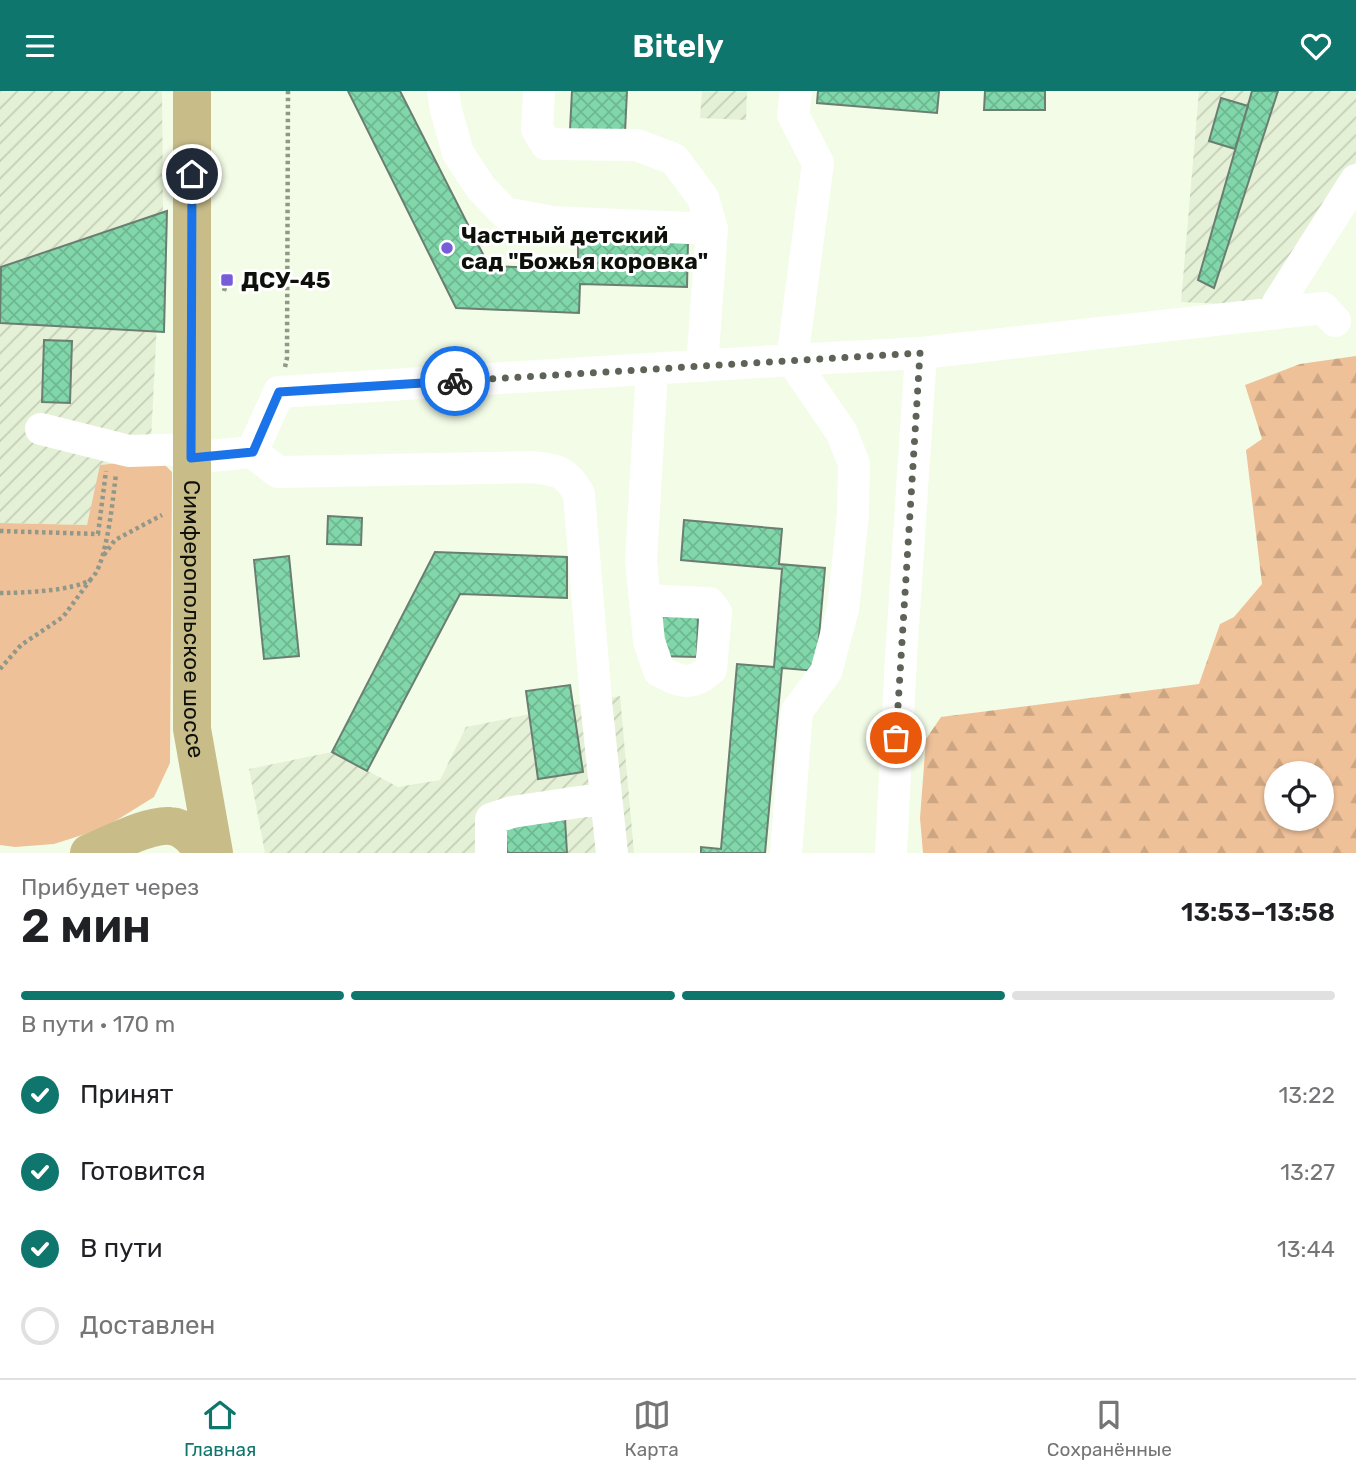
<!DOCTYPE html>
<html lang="ru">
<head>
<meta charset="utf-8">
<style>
  body { margin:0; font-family:Rubik,sans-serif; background:#f6f6f6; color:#202124; height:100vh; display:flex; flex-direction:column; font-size:26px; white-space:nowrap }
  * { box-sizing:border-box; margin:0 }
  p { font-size:23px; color:#757577 }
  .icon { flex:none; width:38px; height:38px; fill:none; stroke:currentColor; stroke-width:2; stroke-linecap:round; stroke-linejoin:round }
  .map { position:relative; height:762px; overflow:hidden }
  .panel { display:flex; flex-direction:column; background:#fff; flex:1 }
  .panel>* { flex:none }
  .tools { position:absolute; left:1264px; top:670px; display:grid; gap:14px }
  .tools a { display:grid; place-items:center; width:70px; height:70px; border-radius:50%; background:#fff; box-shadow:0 2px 5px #0004; font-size:35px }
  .pin { position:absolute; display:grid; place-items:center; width:60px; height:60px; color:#fff; margin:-30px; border:4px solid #fff; border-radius:50%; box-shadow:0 2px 7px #0007 }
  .courier { position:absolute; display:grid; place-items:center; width:70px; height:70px; margin:-35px; border:5px solid #1a73e8; border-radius:50%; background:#fff; color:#222; box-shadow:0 2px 9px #0007 }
  .summary em { font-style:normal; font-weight:600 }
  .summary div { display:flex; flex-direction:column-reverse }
  .summary { display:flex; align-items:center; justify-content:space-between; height:119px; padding:0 21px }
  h1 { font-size:46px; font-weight:600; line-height:52px }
  .bar { display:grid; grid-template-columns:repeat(4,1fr); gap:10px 7px; align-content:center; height:84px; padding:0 21px }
  .bar i { height:9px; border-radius:5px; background:#e0e0e0 }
  .bar .on { background:#0f766e }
  .bar p { grid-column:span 4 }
  ol { padding:0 21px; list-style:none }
  li { display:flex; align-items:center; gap:21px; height:77px }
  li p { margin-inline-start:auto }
  li .icon { padding:7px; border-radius:50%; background:#0f766e; color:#fff; stroke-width:4 }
  li:last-child { color:#757577 }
  li i { width:38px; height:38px; border:4px solid #e0e0e0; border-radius:50% }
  header { display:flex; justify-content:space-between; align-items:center; height:91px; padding:0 21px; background:#0f766e; color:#fff; font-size:32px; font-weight:600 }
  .tabs { display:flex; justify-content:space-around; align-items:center; height:98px; border-top:2px solid #e0e0e0; background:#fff; font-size:19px; color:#757577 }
  .tabs a { display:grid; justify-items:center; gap:4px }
  .tabs .on { color:#0f766e }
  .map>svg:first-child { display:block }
</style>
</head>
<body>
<header><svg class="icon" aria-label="menu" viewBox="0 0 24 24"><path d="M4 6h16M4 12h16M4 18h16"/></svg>Bitely<svg class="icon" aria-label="heart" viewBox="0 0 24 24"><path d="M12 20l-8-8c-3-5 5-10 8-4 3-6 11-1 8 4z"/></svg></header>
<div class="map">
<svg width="1356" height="762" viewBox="0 0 1356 762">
  <defs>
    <pattern id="industrial-furrows" width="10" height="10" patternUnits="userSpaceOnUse" patternTransform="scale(1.75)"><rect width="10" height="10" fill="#e5f1d6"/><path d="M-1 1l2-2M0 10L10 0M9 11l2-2" fill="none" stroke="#c3ceb6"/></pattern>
    <pattern id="forest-firs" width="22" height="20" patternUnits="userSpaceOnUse" patternTransform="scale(1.75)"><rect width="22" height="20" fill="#efc199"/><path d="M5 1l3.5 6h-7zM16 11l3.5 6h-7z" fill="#cca582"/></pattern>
    <pattern id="building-cross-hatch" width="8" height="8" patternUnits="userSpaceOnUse" patternTransform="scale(1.75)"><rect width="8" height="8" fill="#81d7aa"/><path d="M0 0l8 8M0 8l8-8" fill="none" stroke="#6eb891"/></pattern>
  </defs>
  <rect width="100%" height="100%" fill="#f3fce7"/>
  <path fill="url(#industrial-furrows)" d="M0 0H162L163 113 150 369 101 374 87 434 0 432Z
    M702 0H747L746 29 700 27Z
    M1199 0H1356V70L1266 215 1181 211Z
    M620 605 634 762H265L249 678 332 661 398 696 440 689 466 636Z"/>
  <path fill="#efc199" d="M150 369 162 371 172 381 170 672 154 706 104 737 54 753 15 756 0 754V432L87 434 100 374Z"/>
  <path fill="url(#forest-firs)" fill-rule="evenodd" d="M1356 265V762H923L920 727 926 648 941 626 1199 593 1220 533 1234 526 1262 493 1246 359 1262 348 1245 294 1300 273ZM1276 682H1321V728H1276Z"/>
  <path fill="url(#building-cross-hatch)" stroke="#6a7e72" stroke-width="2" d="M348 0H400L489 175 578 178V148L688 150 687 196 580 193 579 222 456 217Z
    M572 0H627L625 42 570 39Z
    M818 0H939L937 22 817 12Z
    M985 0H1045V19H984Z
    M1252 0H1278L1214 197 1198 189Z
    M1221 7 1248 15 1235 58 1209 50Z
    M167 120 164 241 0 232 1 176Z
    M44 249 72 250 70 312 42 311Z
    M328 425 362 427 361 454 327 453Z
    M684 429 782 438 779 473 825 477 816 580 782 577 765 762H701V756L721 758 737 573 774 576 782 478 681 469Z
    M435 461 567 466V507L460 503 367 680 332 661Z
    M289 465 299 565 264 568 254 469Z
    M659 523 698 524 697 566 658 565Z
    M570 594 583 681 538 688 526 600Z
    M565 728 567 762H507L505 731Z"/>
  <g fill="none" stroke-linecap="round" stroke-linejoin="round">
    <path stroke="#929889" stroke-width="4.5" stroke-dasharray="3.5 3.5" stroke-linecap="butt" d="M224 200 227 189
      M285 276 287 267 288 0
      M0 440 98 443 106 380
      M104 464 115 449 162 424
      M0 502C20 502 76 500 91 488 107 474 113 406 116 383
      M0 578 21 554 63 526 91 488"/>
    <path stroke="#fff" stroke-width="32" d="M443 0 446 19 458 62 481 97 505 122 552 131 712 138
      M539 0 537 38 546 53 637 54 674 68 703 107 712 138 702 275
      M1271 223 1356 89
      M41 338 129 360 191 358
      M252 361 278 381 532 376C558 379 566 380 579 403L596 610 612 762
      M191 367 252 361 279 301 792 269 921 262 1323 217 1335 230
      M645 509 709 512 716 521 711 578C691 596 681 591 659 580L649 550 641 470 652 278
      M491 762V728L512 721 606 707
      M786 762 797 620 826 581 843 518 853 423 854 373 842 342 792 269 818 72 793 24 796 0
      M891 762 901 566 921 262"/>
    <g stroke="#c8bc89" stroke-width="38">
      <path id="s1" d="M192 0V638L214 762"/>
      <path d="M89 762C110 754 148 733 170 735 186 736 196 750 204 762"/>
    </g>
  </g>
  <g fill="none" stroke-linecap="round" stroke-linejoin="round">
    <path stroke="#5e6357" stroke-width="7" stroke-dasharray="0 12.6" d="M455 290 920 262 896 647"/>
    <path stroke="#1a73e8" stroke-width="9" d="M192 83 191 367 253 361 279 301 455 290"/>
  </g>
  <g fill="#775dd8" stroke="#fff" stroke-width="2.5">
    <circle cx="447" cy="157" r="7"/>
    <rect x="220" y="182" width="14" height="14" rx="3.5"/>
  </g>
  <g text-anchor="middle" stroke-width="6" stroke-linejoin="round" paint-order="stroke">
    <g font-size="23" font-weight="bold" fill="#0e110a" stroke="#fff" text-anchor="start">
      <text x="461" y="152">Частный детский<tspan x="461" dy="26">сад "Божья коровка"</tspan></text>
      <text x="241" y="197">ДСУ-45</text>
    </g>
    <g font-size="23" fill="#0e110a" stroke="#fff">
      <text dy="8" stroke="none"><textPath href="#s1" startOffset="528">Симферопольское шоссе</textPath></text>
    </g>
  </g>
</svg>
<div class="tools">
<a><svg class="icon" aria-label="locate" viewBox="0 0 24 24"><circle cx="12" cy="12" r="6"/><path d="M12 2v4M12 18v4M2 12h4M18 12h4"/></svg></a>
</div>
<div class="pin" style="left:896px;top:647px;background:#ea580c"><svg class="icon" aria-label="bag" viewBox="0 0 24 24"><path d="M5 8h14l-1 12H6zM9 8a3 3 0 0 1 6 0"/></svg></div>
<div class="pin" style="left:192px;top:83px;background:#1f2937"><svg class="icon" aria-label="home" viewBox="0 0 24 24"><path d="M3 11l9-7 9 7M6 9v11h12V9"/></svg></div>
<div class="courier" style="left:455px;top:290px"><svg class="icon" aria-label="bike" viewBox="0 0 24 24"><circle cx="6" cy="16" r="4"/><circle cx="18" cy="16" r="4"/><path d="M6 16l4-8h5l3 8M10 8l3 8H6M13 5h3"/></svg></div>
</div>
<section class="panel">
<div class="summary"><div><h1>2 мин</h1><p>Прибудет через</p></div><em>13:53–13:58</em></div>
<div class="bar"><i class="on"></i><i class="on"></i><i class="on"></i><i></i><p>В пути · 170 m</p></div>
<ol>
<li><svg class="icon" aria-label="check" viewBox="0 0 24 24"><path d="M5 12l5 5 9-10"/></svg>Принят<p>13:22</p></li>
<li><svg class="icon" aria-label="check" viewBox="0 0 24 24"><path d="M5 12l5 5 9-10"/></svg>Готовится<p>13:27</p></li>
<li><svg class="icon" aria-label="check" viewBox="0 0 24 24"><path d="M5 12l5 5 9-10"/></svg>В пути<p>13:44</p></li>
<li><i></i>Доставлен</li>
</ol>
</section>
<nav class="tabs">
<a class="on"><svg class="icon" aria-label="home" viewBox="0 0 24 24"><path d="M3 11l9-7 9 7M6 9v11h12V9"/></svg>Главная</a>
<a><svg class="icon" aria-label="map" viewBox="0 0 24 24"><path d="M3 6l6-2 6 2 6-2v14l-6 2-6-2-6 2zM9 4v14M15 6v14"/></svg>Карта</a>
<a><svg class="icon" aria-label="saved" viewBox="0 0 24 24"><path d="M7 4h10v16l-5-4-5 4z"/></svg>Сохранённые</a>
</nav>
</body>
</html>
